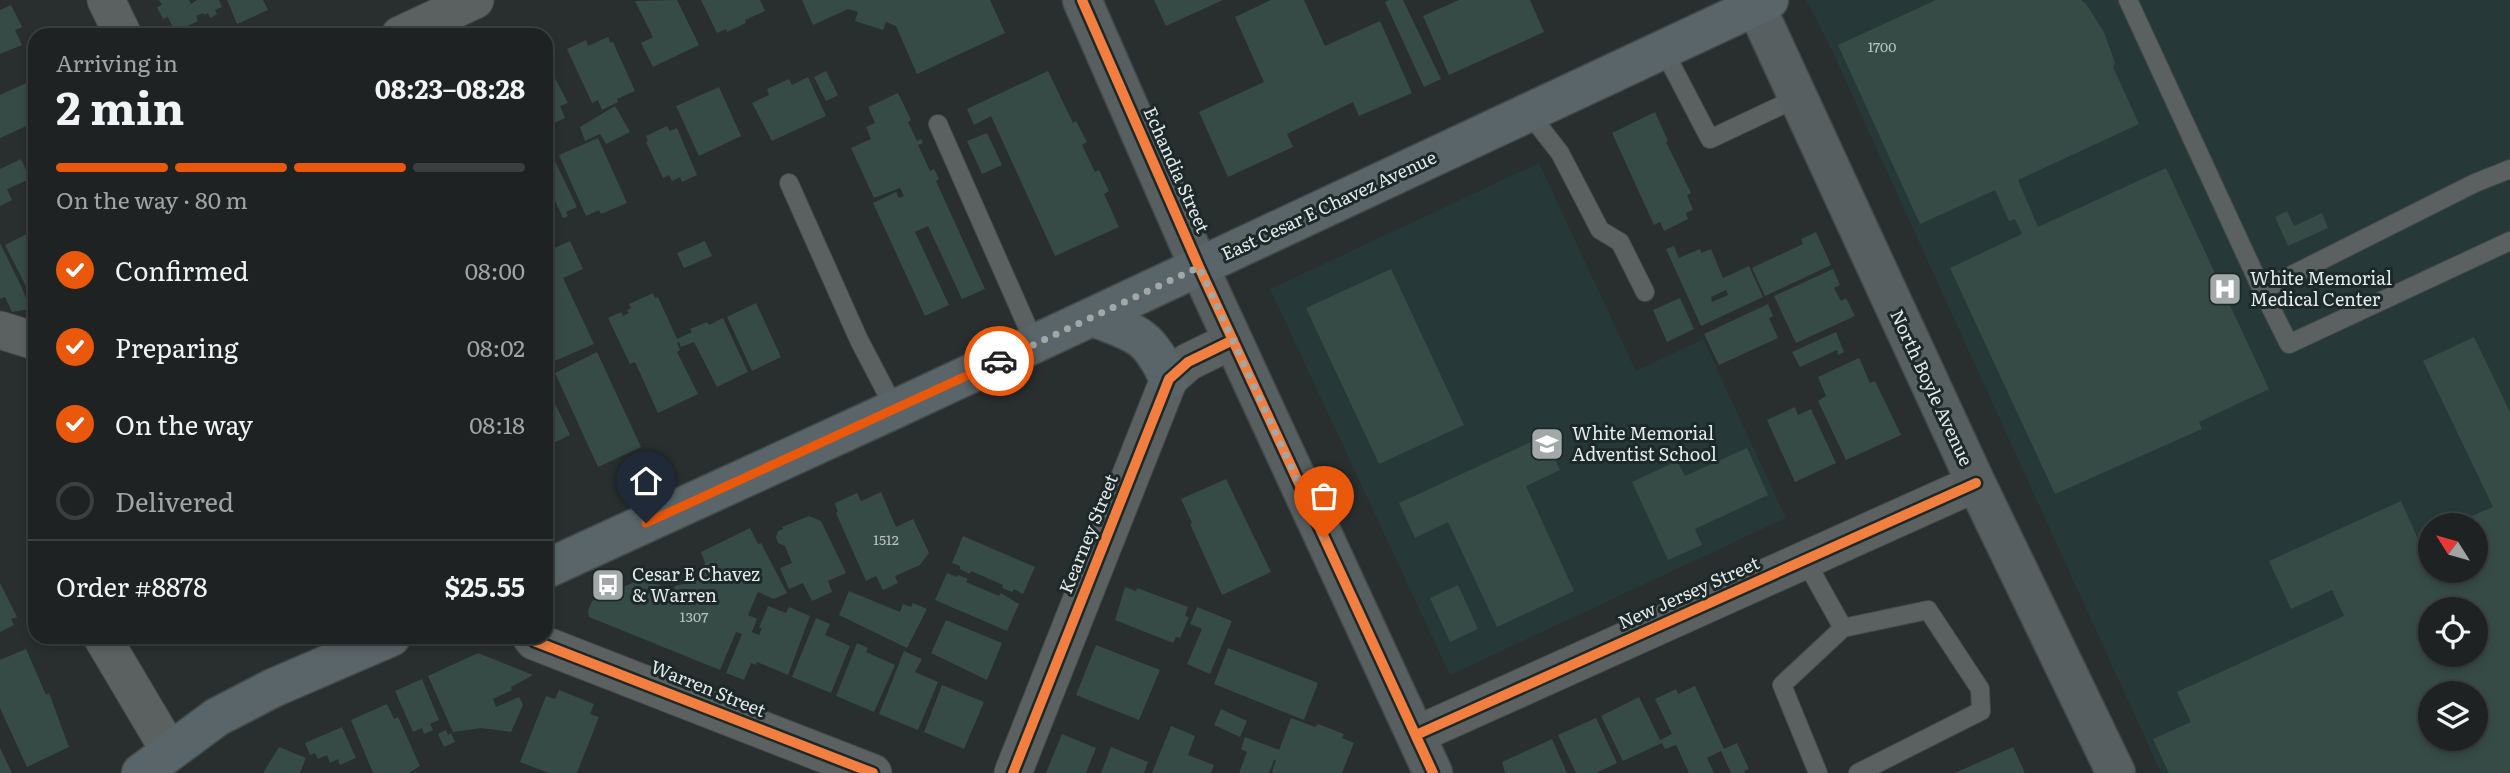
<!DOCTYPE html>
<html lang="en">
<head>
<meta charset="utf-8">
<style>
  body { margin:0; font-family:Literata,serif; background:#2c2f2f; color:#f1f3f6; height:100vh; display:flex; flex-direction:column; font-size:26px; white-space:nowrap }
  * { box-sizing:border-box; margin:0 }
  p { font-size:23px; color:#a1a4a5 }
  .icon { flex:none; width:38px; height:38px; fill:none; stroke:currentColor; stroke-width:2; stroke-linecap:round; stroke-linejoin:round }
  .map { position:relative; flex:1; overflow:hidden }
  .drawer { position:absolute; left:28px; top:28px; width:525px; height:616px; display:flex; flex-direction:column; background:#1f2222; border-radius:21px; box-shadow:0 4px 10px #0003,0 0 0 2px #3c3f40 }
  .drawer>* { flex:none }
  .needle { width:46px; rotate:307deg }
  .tools { position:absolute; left:2418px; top:513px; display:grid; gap:14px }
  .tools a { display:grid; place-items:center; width:70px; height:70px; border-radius:50%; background:#1f2222; box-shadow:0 4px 10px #0003,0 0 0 2px #3c3f40; font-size:35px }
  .pin { position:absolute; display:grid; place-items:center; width:60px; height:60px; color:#fff; margin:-72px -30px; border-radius:50% 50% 50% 0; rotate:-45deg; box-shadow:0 0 7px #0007 }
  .pin .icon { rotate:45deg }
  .courier { position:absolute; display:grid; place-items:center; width:70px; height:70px; margin:-35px; border:5px solid #ea580c; border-radius:50%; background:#fff; color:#222; box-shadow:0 2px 9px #0007 }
  .head em { font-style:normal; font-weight:700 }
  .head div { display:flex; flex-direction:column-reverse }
  .head { display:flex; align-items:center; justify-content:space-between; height:119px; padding:0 28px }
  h1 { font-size:46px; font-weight:700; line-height:52px }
  .bar { display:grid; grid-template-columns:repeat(4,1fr); gap:10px 7px; align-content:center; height:84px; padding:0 28px }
  .bar i { height:9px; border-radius:5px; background:#3c3f40 }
  .bar .current { background:#ea580c }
  .bar p { grid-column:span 4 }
  .line { display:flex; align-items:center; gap:18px; padding:0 28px; border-top:2px solid #3c3f40 }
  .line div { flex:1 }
  ol { padding:0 28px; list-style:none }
  li { display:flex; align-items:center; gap:21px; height:77px }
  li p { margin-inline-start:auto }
  li .icon { padding:7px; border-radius:50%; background:#ea580c; color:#fff; stroke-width:4 }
  li:last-child { color:#a1a4a5 }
  li i { width:38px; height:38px; border:4px solid #3c3f40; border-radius:50% }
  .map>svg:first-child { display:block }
</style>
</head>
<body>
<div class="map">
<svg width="2510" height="773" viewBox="0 0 2510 773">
  <rect width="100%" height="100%" fill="#292e2e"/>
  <path fill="#263838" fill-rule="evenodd" d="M1806 0H2510V773H2161L1833 53ZM2431 525H2476V570H2431ZM2431 609H2476V654H2431ZM2431 693H2476V738H2431Z
    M1539 163 1636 371 1703 339 1786 518 1450 675 1270 289Z"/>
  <path fill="#374b46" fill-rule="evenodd" d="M159 0H189L191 4 197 0H219L222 7 215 10 217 14 210 18 208 13 204 15 203 13 196 16 198 21 175 32 168 17 163 19 157 7 162 5Z
    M227 0H263L268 10 237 24Z
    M677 0 699 45 653 67 641 43 653 37 635 1Z
    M701 0H760L765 11 745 20 746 23 727 32 726 29 717 33Z
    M802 0H990L1005 33 917 74 896 26 886 22 883 30 855 21 858 12 848 9 813 25Z
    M1154 0H1223L1166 26Z
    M1271 0H1304L1325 46 1380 21 1412 93 1359 116 1353 102 1287 134 1293 147 1228 177 1199 112 1264 82 1235 17Z
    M1389 0H1403L1441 79 1424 87 1385 2Z
    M1459 0H1530L1544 32 1449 75 1423 16Z
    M1936 0H2081L2086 4 2104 32 2115 63 2113 67 2139 124 2018 180 2038 227 2166 168 2269 389 2199 422 2202 429 2055 494 1950 268 2022 234 2015 219 2009 221 1995 190 1920 224 1838 45Z
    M11 5 22 27 15 30 22 45 0 54V10Z
    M608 37 611 43 613 42 635 91 617 99 618 102 602 110 598 100 592 103 567 49 586 40 588 46Z
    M546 61 568 103 560 106 565 118 546 127Z
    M826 71 838 95 826 101 814 77Z
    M1048 71 1073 123 1076 121 1087 142 1082 145 1095 172 1099 170 1109 191 1104 194 1119 227 1055 256 991 116 974 125 967 109Z
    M808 77 826 116 772 141 752 103 769 95 767 89 789 79 792 85Z
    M35 79V122L0 138V95Z
    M719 87 741 136 699 156 676 106Z
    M898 93 911 120 908 122 917 141 921 139 923 143 918 145 930 171 934 169 939 179 936 181 985 289 962 299 928 226 915 232 949 305 925 316 873 203 896 192 899 198 904 196 900 188 874 198 851 148 871 139 866 127 875 123 868 107Z
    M615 106 630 132 606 144 600 134 585 141 580 127Z
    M1655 112 1668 141 1666 142 1691 193 1687 195 1693 210 1686 213 1688 219 1664 231 1660 222 1654 225 1612 133Z
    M667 126 670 131 677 128 697 175 682 182 680 177 672 181 669 175 663 178 646 142 648 141 646 136Z
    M987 133 1002 165 982 174 967 141Z
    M598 138 627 203 601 214 599 210 586 216 559 155Z
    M550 151 577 207 566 212 568 216 563 218 546 181V152Z
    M21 159 30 179 7 189 12 200 0 206V169Z
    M2287 211 2294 226 2322 213 2328 228 2288 246 2275 217Z
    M35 230V299L33 300 5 245Z
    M1816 232 1831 265 1765 296 1752 268 1803 244 1801 239Z
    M570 241 583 269 563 278 594 344 552 362 546 350V252Z
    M705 241 712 256 684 268 677 253Z
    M0 243 22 288 30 309 12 312 5 297 0 299Z
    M1674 246 1679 258 1700 249 1701 253 1711 249 1723 278 1749 266 1763 297 1701 326 1666 249ZM1726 290 1728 295 1712 302 1711 297Z
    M1391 269 1464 425 1379 464 1306 308Z
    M1833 269 1840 285 1834 288 1841 301 1846 298 1855 316 1796 343 1774 296Z
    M653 293 655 298 658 297 677 339 692 332 690 329 707 322 709 325 723 318 748 372 717 387 694 342 681 347 679 342 677 343 680 350 677 352 698 394 658 413 635 362 630 364 608 318 621 312 623 316 629 313 627 310 631 308 629 304Z
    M1680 298 1694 329 1667 342 1653 310Z
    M756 303 781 357 752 371 727 317Z
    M1768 304 1773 316 1769 318 1778 338 1719 365 1704 334Z
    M1836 332 1844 352 1838 355 1837 350 1800 367 1792 352Z
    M2474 337 2510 412V773H2169L2153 739 2191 722 2177 692 2344 616 2332 590 2291 609 2269 561 2401 501 2418 539 2431 534V570H2476V525H2451L2493 507 2423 361ZM2431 609H2476V654H2431ZM2431 693H2476V738H2431Z
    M597 352 641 447 598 467 555 373Z
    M1859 358 1870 383 1875 381 1901 435 1846 460 1818 401 1826 396 1818 377Z
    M546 391 548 396 551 395 570 435 547 446Z
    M1795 407 1798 415 1811 409 1836 463 1795 482 1767 420Z
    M1544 436 1560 470 1526 486 1574 591 1497 627 1448 522 1415 538 1399 503Z
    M1747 448 1768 495 1695 529 1702 545 1668 560 1632 482 1677 461 1685 476Z
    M1226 479 1271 572 1222 595 1190 524 1192 523 1181 499Z
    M881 492 896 527 913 519 929 553 920 565 895 576 898 583 883 590 876 576 866 581 836 513 838 512 835 503 857 493 861 501Z
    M809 516 821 521 846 573 828 581 832 592 812 601 803 583 789 589 780 568 792 563 785 546 778 543 776 537 778 531 783 529 782 527Z
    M750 528 758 544 761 543 787 593 774 599 758 592 748 615 757 619 752 632 759 635 762 628H759L768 606 786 613 789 607 810 616 788 675 757 662 756 665 751 663 744 680 726 673 742 634 736 632 720 670 589 617 588 611 592 601 652 574 656 584 674 590 675 586 683 584 684 581 695 578 698 580 705 563 701 552Z
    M963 536 1035 567 1023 594 1014 589 1012 592 1002 588 1003 585 971 571 970 574 960 569V566L952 563Z
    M947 573 957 577 958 575 968 579 966 582 999 596 1001 593 1019 604 1007 631 935 600Z
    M0 583 17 617 11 619 14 625 0 632Z
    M1458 585 1478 629 1450 642 1430 598Z
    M1125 587 1136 591 1137 588 1188 607 1185 616 1189 617 1180 638 1176 637 1173 643 1115 620Z
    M849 591 900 612 903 604 911 607 913 603 927 609 907 648 839 615Z
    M1197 607 1232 621 1210 674 1187 664 1202 629 1190 624Z
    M816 618 830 624 825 635 850 646 831 693 792 677Z
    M946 620 1002 643 987 680 931 653Z
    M857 643 868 648 866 652 895 665 874 712 836 696Z
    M1096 645 1160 670 1139 720 1076 695Z
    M1228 648 1318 683 1304 720 1214 684Z
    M26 649 46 695 49 693 69 747 27 767 0 708V660Z
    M904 651 922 659 915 672 938 682 918 730 879 714Z
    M478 653 533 675 511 687 512 690 493 699 496 707 519 697 523 705 511 732 481 728 453 732 428 676Z
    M422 679 439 720 430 724 433 730 424 734 422 728 413 732 395 691Z
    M942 685 984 702 964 749 924 732Z
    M1695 686 1724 749 1737 743 1749 769 1744 771 1745 773H1731L1721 751 1707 758 1714 773H1689L1676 745 1665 749 1662 743 1623 761 1601 716 1639 697 1660 740 1672 734 1655 699 1676 689 1678 694Z
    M559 690 594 704 590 714 599 717 577 773H549L520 762 546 696 555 699Z
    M387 704 394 719 398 717 420 766 409 773H373L351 720Z
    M1221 709 1247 721 1240 737 1214 725Z
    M1291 718 1315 727 1318 724 1344 734 1342 738 1354 743 1342 773H1274L1272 772 1276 760H1274L1269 773H1239L1247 752 1241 749 1245 737 1279 750Z
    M1596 718 1617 763 1596 773H1576L1558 735Z
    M1171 726 1195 736 1188 755 1214 765 1211 773H1152Z
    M342 727 356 758 340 765 338 759 330 763 327 755 318 759 315 753 310 755 305 743Z
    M446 730 448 735 451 733 455 742 444 747 438 734Z
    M1062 734 1096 748 1086 773H1046Z
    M1552 739 1567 773H1505L1502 762Z
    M279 747 306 758 300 773H263Z
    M1111 747 1148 762 1144 773H1101Z
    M2013 747 2025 773H1955Z
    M0 748 12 773H0Z"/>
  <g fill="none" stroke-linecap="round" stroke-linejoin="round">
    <defs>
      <path id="lane" d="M2128 0 2262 290
        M1663 49 1710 139 1797 98
        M1528 112 1560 153 1600 230 1620 242 1645 292
        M938 124 1035 344
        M2510 169 2475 183 2262 290 2289 344 2510 241
        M789 183 859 340 895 409
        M1805 560 1843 628
        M1818 773 1782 685 1843 628 1928 610 1980 689 1981 711 1858 773"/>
      <path id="street" d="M106 0 123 35
        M400 35 475 0
        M0 330 35 341
        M102 637 169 750
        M531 637 534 641 873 773
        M1416 735 1976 483
        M1013 773 1169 379 1188 362 1233 340"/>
      <path id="secondary" d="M1082 0 1199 267 1433 773
        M1753 0 1976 483 2116 773"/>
      <path id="primary" d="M1093 317C1138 335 1147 333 1169 379
        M546 569 895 409 1769 0
        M141 773 217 717 273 688 391 637"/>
    </defs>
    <use href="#lane" stroke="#444949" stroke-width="20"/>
    <use href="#street" stroke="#444949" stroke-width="39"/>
    <use href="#secondary" stroke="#444949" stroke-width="41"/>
    <use href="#primary" stroke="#444949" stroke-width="41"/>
    <use href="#lane" stroke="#5b6060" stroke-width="18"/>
    <use href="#street" stroke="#5b6060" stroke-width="37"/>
    <use href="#secondary" stroke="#575f61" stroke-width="38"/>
    <use href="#primary" stroke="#596568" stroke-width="38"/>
    <defs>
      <path id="cycleway" d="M1082 0 1199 267 1433 773
        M531 637 534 641 873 773
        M1416 735 1976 483
        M1013 773 1169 379 1188 362 1233 340"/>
    </defs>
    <use href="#cycleway" stroke="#1d2828" stroke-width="15"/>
    <use href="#cycleway" stroke="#f27e40" stroke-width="10"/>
  </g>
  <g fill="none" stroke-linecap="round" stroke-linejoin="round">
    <path stroke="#a2a8a8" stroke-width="7" stroke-dasharray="0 12.6" d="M999 361 1199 267 1324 538"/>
    <path stroke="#ea580c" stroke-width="9" d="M646 523 999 361"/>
  </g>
  <defs>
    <symbol id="hospital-square" viewBox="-11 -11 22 22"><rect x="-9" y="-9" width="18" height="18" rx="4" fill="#a2a8a8" stroke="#1d2828"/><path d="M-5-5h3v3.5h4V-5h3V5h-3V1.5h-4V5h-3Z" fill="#fff"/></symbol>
    <symbol id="school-square" viewBox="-11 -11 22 22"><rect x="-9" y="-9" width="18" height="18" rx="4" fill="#a2a8a8" stroke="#1d2828"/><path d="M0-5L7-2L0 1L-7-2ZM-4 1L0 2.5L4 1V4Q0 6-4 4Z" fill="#fff"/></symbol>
    <symbol id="bus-square" viewBox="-11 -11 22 22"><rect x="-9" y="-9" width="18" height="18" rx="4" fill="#a2a8a8" stroke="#1d2828"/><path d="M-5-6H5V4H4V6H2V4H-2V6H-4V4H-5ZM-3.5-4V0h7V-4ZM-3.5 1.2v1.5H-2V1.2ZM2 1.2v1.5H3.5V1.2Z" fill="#fff"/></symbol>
  </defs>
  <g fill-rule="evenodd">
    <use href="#hospital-square" x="2206" y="270" width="38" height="38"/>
    <use href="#school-square" x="1528" y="425" width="38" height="38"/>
    <use href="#bus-square" x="589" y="566" width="38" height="38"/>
  </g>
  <g text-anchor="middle" stroke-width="6" stroke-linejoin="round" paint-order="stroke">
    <g font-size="14" fill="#b8c2c1">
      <text x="1882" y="52">1700</text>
      <text x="886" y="545">1512</text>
      <text x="694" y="622">1307</text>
    </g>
    <g font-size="18" fill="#e3eaea" stroke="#1d2828">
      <text transform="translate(1176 170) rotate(66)" y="6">Echandia Street</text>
      <text transform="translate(1329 206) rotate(-25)" y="6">East Cesar E Chavez Avenue</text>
      <text transform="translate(1931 388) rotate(65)" y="6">North Boyle Avenue</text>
      <text transform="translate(1089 534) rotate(-68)" y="6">Kearney Street</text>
      <text transform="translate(1689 593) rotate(-24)" y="6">New Jersey Street</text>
      <text transform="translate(708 689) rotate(22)" y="6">Warren Street</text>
    </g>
    <g font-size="18" fill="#e3eaea" stroke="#1d2828" text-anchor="start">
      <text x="2250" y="285">White Memorial<tspan x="2250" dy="21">Medical Center</tspan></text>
      <text x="1572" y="440">White Memorial<tspan x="1572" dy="21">Adventist School</tspan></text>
      <text x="632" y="581">Cesar E Chavez<tspan x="632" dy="21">&amp; Warren</tspan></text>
    </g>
  </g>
</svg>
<div class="tools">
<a><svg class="needle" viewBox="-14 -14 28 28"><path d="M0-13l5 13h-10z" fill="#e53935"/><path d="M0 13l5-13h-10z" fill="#a1a4a5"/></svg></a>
<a><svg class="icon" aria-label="locate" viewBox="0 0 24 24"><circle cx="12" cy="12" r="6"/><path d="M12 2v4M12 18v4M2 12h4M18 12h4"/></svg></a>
<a><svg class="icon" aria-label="layers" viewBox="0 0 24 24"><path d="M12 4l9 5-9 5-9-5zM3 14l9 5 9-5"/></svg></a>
</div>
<div class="pin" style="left:1324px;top:538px;background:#ea580c"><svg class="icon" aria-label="bag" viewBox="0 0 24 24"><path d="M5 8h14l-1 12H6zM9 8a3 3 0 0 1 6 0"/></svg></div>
<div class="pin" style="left:646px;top:523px;background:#1f2937"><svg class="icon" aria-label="home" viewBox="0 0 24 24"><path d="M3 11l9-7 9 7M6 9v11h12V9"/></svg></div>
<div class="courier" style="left:999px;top:361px"><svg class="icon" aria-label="car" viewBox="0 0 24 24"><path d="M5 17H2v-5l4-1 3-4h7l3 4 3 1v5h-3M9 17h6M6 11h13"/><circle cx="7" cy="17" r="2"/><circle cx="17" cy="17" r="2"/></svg></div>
<section class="drawer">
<div class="head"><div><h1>2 min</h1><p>Arriving in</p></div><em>08:23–08:28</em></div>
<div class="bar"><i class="current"></i><i class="current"></i><i class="current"></i><i></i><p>On the way · 80 m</p></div>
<ol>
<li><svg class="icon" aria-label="check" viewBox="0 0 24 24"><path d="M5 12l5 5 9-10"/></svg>Confirmed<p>08:00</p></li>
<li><svg class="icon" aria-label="check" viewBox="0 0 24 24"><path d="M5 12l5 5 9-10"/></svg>Preparing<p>08:02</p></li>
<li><svg class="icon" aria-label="check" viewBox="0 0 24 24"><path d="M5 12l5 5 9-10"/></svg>On the way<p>08:18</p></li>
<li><i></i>Delivered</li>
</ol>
<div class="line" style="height:91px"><div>Order #8878</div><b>$25.55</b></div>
</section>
</div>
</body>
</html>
